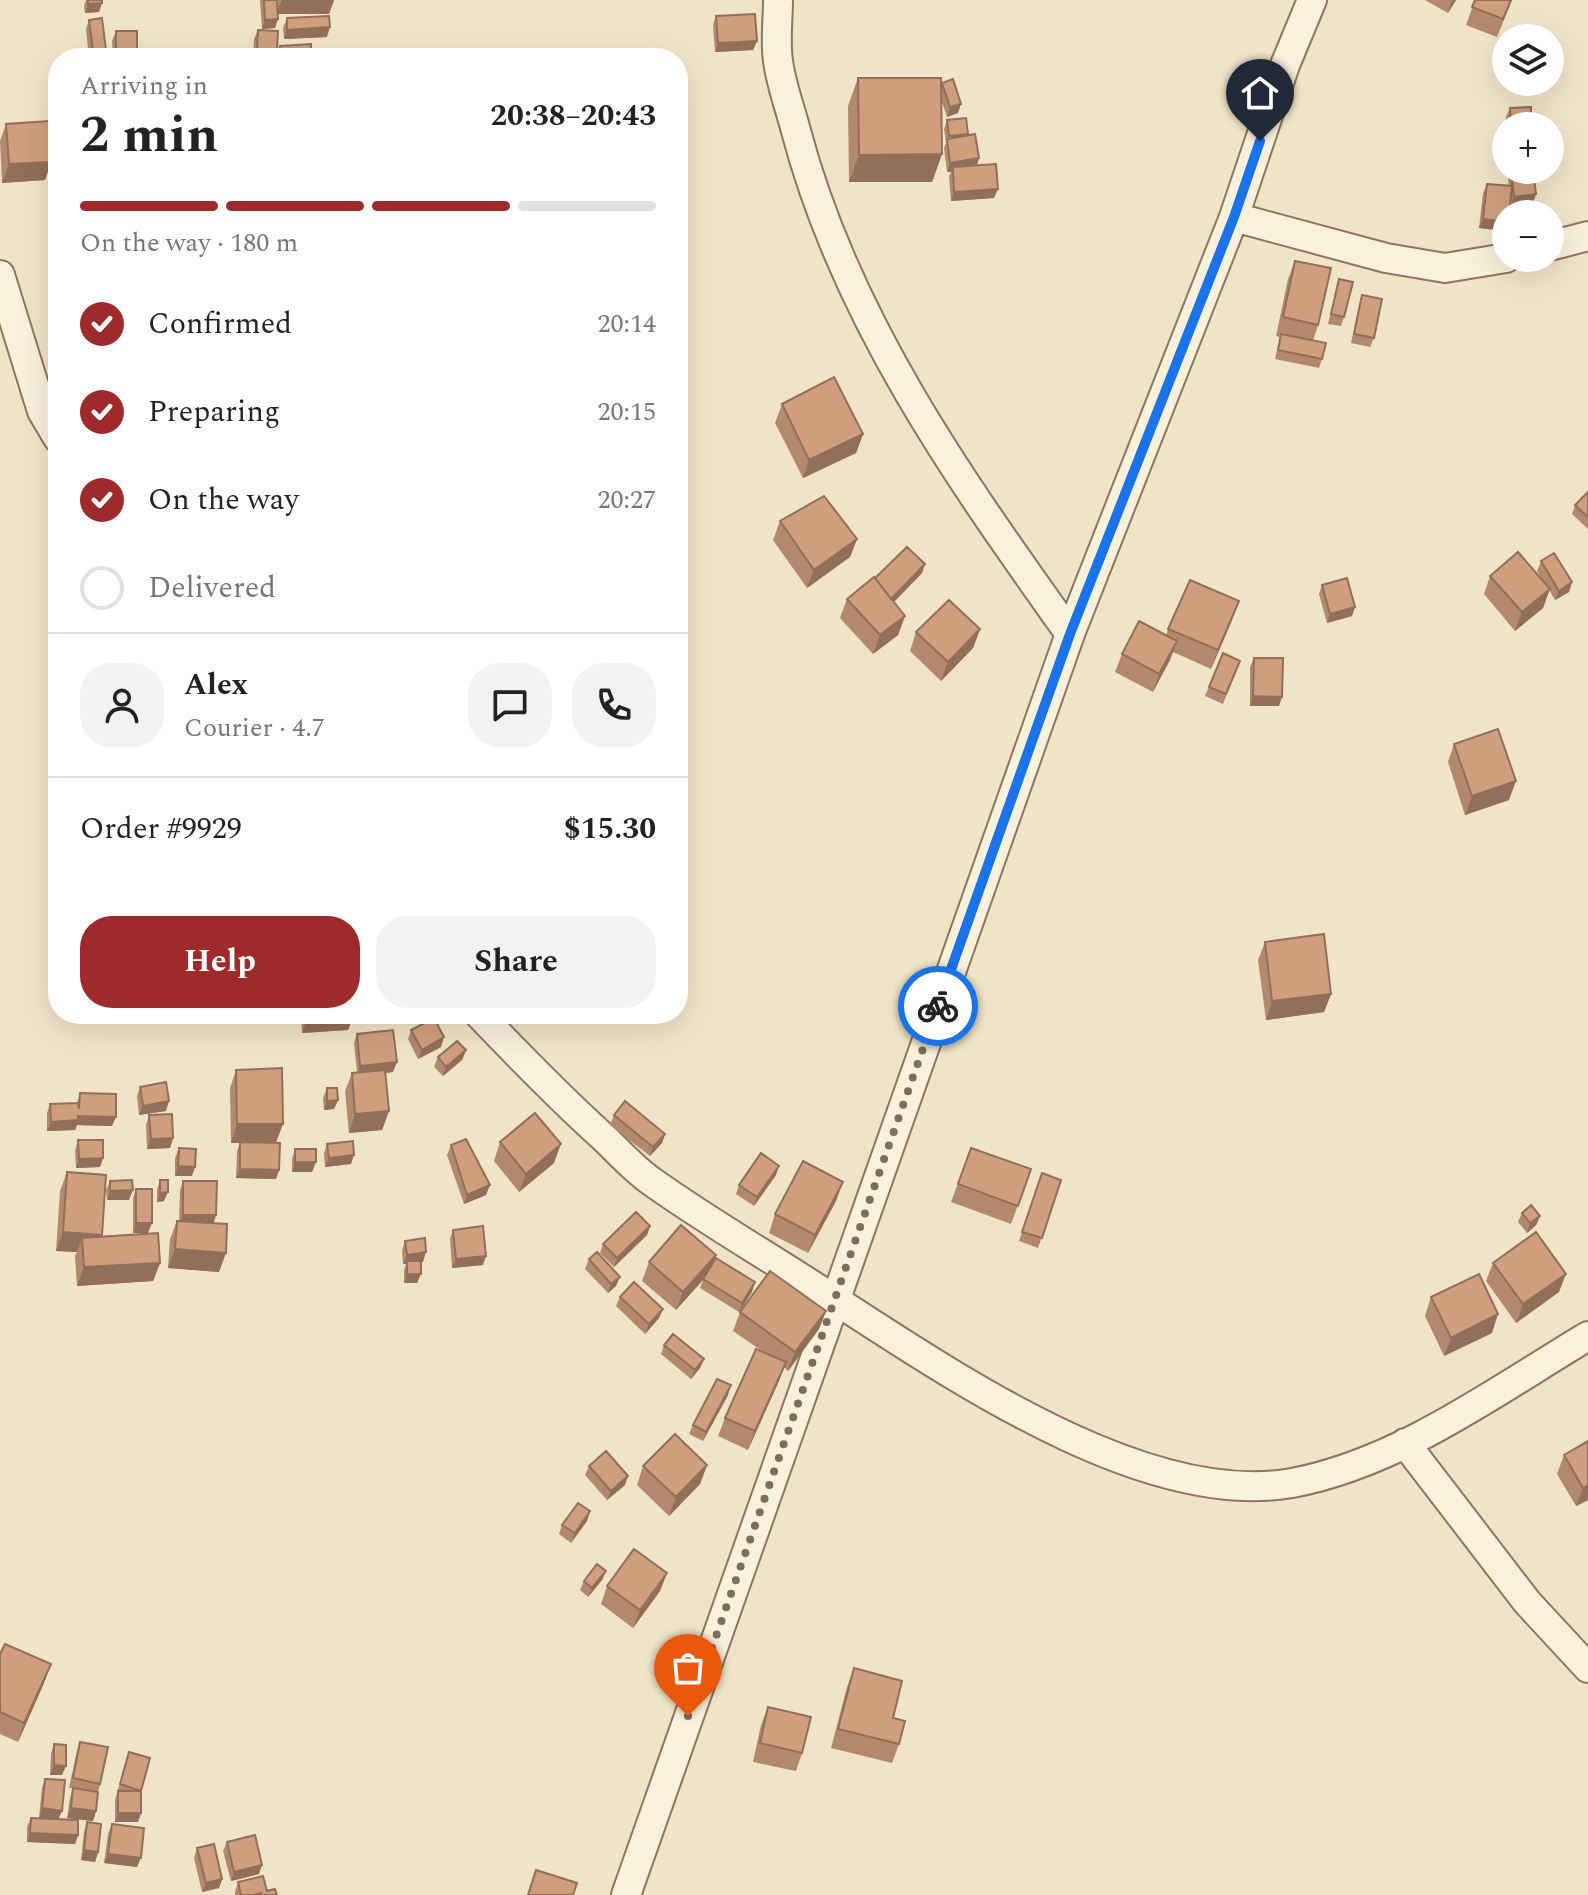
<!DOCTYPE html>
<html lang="en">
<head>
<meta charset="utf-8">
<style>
  body { margin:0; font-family:Spectral,serif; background:#f2f2f2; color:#222; height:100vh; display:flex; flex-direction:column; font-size:30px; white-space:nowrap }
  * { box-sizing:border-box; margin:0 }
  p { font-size:26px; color:#767676 }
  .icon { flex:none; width:44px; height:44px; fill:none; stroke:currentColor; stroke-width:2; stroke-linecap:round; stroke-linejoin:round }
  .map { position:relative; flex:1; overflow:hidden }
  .details { position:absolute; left:48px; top:48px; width:640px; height:976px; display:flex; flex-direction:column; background:#fff; border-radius:32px; box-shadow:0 8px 32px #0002 }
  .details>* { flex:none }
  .tools { position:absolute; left:1492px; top:24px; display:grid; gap:16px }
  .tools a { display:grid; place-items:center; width:72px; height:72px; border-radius:50%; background:#fff; box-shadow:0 8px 32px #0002; font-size:40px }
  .pin { position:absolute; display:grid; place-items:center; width:68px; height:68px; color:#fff; margin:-82px -34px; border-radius:50% 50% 50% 0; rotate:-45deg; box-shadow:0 0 8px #0007 }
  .pin .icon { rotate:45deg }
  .courier { position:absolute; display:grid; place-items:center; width:80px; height:80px; margin:-40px; border:6px solid #1a73e8; border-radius:50%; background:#fff; color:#222; box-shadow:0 2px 10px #0007 }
  .headline em { font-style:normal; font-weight:700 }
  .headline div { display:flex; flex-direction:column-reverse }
  .headline { display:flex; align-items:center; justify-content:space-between; height:136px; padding:0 32px }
  h1 { font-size:52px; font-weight:700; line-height:60px }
  .bar { display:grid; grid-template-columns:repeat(4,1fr); gap:12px 8px; align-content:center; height:96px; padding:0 32px }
  .bar i { height:10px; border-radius:6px; background:#e0e0e0 }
  .bar .current { background:#9e2a2b }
  .bar p { grid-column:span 4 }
  .line { display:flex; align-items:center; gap:20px; padding:0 32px; border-top:2px solid #e0e0e0 }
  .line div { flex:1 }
  .round { display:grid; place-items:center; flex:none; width:84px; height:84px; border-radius:32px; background:#f2f2f2 }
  ol { padding:0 32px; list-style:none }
  li { display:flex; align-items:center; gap:24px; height:88px }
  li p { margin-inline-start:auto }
  li .icon { padding:8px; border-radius:50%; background:#9e2a2b; color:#fff; stroke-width:4 }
  li:last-child { color:#767676 }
  li i { width:44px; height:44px; border:4px solid #e0e0e0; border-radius:50% }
  .action { display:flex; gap:16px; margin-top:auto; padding:16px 32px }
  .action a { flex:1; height:92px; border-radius:32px; background:#9e2a2b; color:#fff; font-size:32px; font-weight:700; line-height:92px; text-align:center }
  .action a+a { background:#f2f2f2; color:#222 }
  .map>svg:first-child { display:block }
</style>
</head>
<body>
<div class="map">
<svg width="1588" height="1895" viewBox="0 0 1588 1895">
  <rect width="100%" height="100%" fill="#f0e4c8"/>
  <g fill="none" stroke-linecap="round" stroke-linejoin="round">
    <defs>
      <path id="street" d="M778 0C778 20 775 41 778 61 781 84 790 108 796 131 846 320 959 478 1070 634
        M1234 217 1386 258 1445 268 1506 258
        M1550 246 1588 236
        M0 275 42 411 58 438
        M479 1014C519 1056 560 1098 603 1137 619 1152 634 1169 651 1181 704 1219 761 1252 815 1287 939 1366 1140 1510 1292 1483 1399 1463 1496 1391 1588 1336
        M1405 1443 1527 1602 1588 1668
        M626 1895 1070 634 1234 217 1285 65 1312 0"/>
    </defs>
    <use href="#street" stroke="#8d765c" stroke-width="32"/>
    <use href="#street" stroke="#faf1dc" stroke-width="28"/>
  </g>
  <path fill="#b2896c" d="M86 0H102L99 12 85 13 84 6Z
    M260 0H334L329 14H278L275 28 262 29Z
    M1425 0H1456L1448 13Z
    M1475 0H1512L1497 37 1466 25Z
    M716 16 757 41 753 50 715 52 713 25Z
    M287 18 327 37 284 39 283 28Z
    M89 20 107 58H89L86 29Z
    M258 30 274 58H253L254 39Z
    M116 31 137 58H113L112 41Z
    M858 78 941 86 942 83 958 113 947 117 941 99 942 154 932 182H849L848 106Z
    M58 84V125L56 90Z
    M1510 108 1531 126H1507L1506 117Z
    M947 120 968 134 967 136 979 158 977 165 994 198 951 201 949 176 951 172H947L944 148 946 143 944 129Z
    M6 124 51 162 45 180 2 183 0 141Z
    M1507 170H1533V204L1511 206 1510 201 1505 231 1479 228 1483 193 1487 184 1509 186Z
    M1295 261 1318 325 1313 341 1322 359 1319 368 1275 359 1280 337 1276 336 1288 279Z
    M1339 279 1344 317 1341 326 1328 324Z
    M1362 295 1374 338 1370 347 1351 343 1359 305Z
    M782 404 863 434 856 453 803 478 775 423Z
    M1588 492V529L1572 514 1575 505Z
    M780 521 857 539 850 557 807 588 773 540Z
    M1541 561 1572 582 1569 592 1555 600 1549 590 1543 608 1515 631 1484 594 1490 576 1546 585 1537 571Z
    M925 564 922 573 894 602 905 616 898 635 873 654 840 618 847 599 875 578Z
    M1322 585 1352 616 1327 623 1319 594Z
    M1232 620 1211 669 1173 652 1153 692 1115 672 1122 654 1166 636 1168 629Z
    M980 629 973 648 941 681 910 651 916 632Z
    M1223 653 1240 661 1223 704 1205 696Z
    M1254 658 1279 706H1250V667Z
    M1454 744 1509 800 1465 815 1448 762Z
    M1265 942 1331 994 1324 1012 1266 1020 1258 960Z
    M301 1014H354L348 1030 302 1033Z
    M411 1030 441 1047 418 1059 408 1039Z
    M357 1034 393 1072 385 1073 389 1111 382 1130 349 1133 345 1091 352 1073 357 1072 354 1043Z
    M466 1050 462 1060 443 1076 434 1067 438 1057Z
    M236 1070 283 1124 276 1142 279 1170 276 1179 236 1178 237 1151 240 1143H231L230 1088Z
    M140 1087 166 1111 139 1115 137 1096Z
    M327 1088 338 1100 334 1109 324 1110 323 1098Z
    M80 1093 112 1126 77 1125 75 1130 47 1131V1113L50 1104 77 1103Z
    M149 1115 173 1138 170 1148 147 1149 146 1125Z
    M614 1115 665 1134 662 1143 650 1156 610 1125Z
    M78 1140 103 1158 100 1167 76 1168 75 1150Z
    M500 1142 554 1163 519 1192 494 1161Z
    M327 1144 351 1164 325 1167 324 1153Z
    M451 1145 486 1195 464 1204 447 1155Z
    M179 1148 192 1176H175V1158Z
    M971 1148 1031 1169 1011 1224 951 1202Z
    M295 1149 312 1172H292V1159Z
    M67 1172 102 1235 101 1237 160 1263 153 1281 77 1286 75 1256 77 1252 56 1251 60 1191Z
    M1042 1173 1061 1180 1038 1248 1019 1241Z
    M776 1175 754 1206 736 1194 739 1185Z
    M160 1180 164 1201 157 1202V1190Z
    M110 1181 129 1200H107L106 1190Z
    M183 1181 216 1215 213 1223 219 1272 168 1268 170 1239 177 1221H179L180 1190Z
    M136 1189 148 1233H133V1198Z
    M836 1201 808 1253 769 1233 775 1214Z
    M1522 1213 1540 1216 1536 1225 1527 1233 1518 1222Z
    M650 1226 647 1235 614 1267 600 1253 603 1244Z
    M453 1230 483 1265 452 1268 450 1239Z
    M405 1241 423 1262H421L417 1283H404V1270L406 1264H403L402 1250Z
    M589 1259 616 1286 608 1293 585 1269Z
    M649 1262 752 1292 739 1312 700 1288 703 1280 676 1310 642 1281Z
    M1493 1263 1559 1292 1516 1323 1486 1281Z
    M620 1297 663 1309 659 1318 645 1334 616 1306Z
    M1431 1297 1492 1333 1444 1356 1425 1316Z
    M826 1311 819 1329 788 1371 784 1367 748 1450 718 1436 725 1418 762 1351 733 1331 740 1312Z
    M664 1345 704 1359 700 1368 691 1379 661 1354Z
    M728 1395 703 1441 689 1434 693 1425Z
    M1588 1441V1500L1576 1506 1557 1474 1564 1455Z
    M707 1465 700 1484 669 1516 637 1485 643 1466Z
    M589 1466 625 1485 607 1500 585 1475Z
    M590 1511 587 1521 571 1543 559 1534 562 1525Z
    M606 1571 602 1580 588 1597 580 1590 584 1581Z
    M667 1573 660 1591 633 1628 601 1604 607 1586Z
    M0 1654 44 1683 18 1742 0 1734Z
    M854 1668 893 1718 899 1744 892 1763 831 1748 847 1687Z
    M768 1707 802 1753 796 1771 753 1762 761 1725Z
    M80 1742 100 1784 98 1792 96 1811 93 1821 67 1818 70 1798 73 1788H69L77 1751Z
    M54 1744 62 1775H50L51 1753Z
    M129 1752 141 1791V1813L138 1822H115V1800Z
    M45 1779 58 1819 78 1835 75 1844 27 1842V1827L31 1818H39L42 1788Z
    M87 1822 98 1852 95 1862 81 1860 84 1832Z
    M112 1824 137 1867 104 1863 108 1834Z
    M227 1842 259 1874 231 1881 223 1851Z
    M197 1848 222 1879 219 1888 202 1892 194 1858Z
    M238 1882 277 1895H235V1892Z"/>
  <path fill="#916f58" d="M282 0H334L329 14H276Z
    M1452 0H1456L1448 13Z
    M102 3 99 12 85 13 88 4Z
    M278 19 275 28 262 29 265 20Z
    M330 27 327 37 284 39 287 30Z
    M757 41 753 50 715 52 718 43Z
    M257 50 277 51 274 58H254Z
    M961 104 958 113 947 117 950 107Z
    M942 154 932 182H849L859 155Z
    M979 158 976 168 953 167 951 172H947L950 163Z
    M51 162 45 180 2 183 9 164Z
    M998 189 994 198 951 201 954 192Z
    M1536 194 1533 204 1511 206 1514 197Z
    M1483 219 1506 222 1505 231 1479 228Z
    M863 434 856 453 803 478 809 460Z
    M857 539 850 557 807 588 814 570Z
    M925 564 922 573 887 609 890 600Z
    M1572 582 1569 592 1555 600 1559 591Z
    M1550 589 1543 608 1515 631 1522 612Z
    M1239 601 1232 620 1211 669 1218 650Z
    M1355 607 1352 616 1327 623 1330 614Z
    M905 616 898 635 873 654 880 635Z
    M980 629 973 648 941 681 948 662Z
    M1177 641 1170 660 1153 692 1159 674Z
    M1253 696 1282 697 1279 706H1250Z
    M1516 781 1509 800 1465 815 1472 796Z
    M1331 994 1324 1012 1266 1020 1272 1001Z
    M309 1014H354L348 1030 302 1033Z
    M444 1037 441 1047 418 1059 422 1050Z
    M466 1050 462 1060 443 1076 446 1067Z
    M397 1062 393 1072 357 1076 360 1066Z
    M338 1100 334 1109 324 1110 327 1101Z
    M169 1101 166 1111 139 1115 143 1106Z
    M389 1111 382 1130 349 1133 355 1114Z
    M78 1116 116 1117 112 1126 77 1125 75 1130 47 1131 51 1122Z
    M237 1124H283L276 1142 231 1143Z
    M665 1134 662 1143 650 1156 653 1147Z
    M173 1138 170 1148 147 1149 151 1139Z
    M561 1144 554 1163 519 1192 526 1174Z
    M354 1155 351 1164 325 1167 329 1158Z
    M103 1158 100 1167 76 1168 79 1159Z
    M295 1162H316L312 1172H292Z
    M178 1166 195 1167 192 1176H175Z
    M779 1166 776 1175 754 1206 757 1197Z
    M240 1169 279 1170 276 1179 236 1178Z
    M843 1182 836 1201 808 1253 815 1235Z
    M490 1185 486 1195 464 1204 467 1195Z
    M133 1190 129 1200H107L110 1191Z
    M168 1192 164 1201 157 1202 160 1193Z
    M183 1215H216L213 1225 179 1224Z
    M1540 1216 1536 1225 1527 1233 1530 1223Z
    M136 1223H152L148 1233H133Z
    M650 1226 647 1235 614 1267 617 1258Z
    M63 1232 102 1235 95 1253 82 1238 77 1252 56 1251Z
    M175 1249 226 1253 219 1272 168 1268Z
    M426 1252 423 1262 407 1264V1261L406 1264H403L407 1255Z
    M716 1255 709 1273 676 1310 683 1292Z
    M486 1256 483 1265 452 1268 456 1259Z
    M160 1263 153 1281 77 1286 84 1267Z
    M407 1274H421L417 1283H404Z
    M1566 1274 1559 1292 1516 1323 1523 1304Z
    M620 1277 616 1286 608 1293 611 1284Z
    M755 1282 752 1292 739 1312 742 1303Z
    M663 1309 659 1318 645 1334 649 1324Z
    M826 1311 819 1329 788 1371 795 1352Z
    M1498 1314 1492 1333 1444 1356 1451 1338Z
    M704 1359 700 1368 691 1379 695 1370Z
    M786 1362 779 1381 748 1450 755 1431Z
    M731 1385 728 1395 703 1441 706 1432Z
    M707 1465 700 1484 669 1516 676 1497Z
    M628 1476 625 1485 607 1500 611 1491Z
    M1588 1485V1500L1576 1506 1583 1488Z
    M590 1511 587 1521 571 1543 575 1533Z
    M606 1571 602 1580 588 1597 592 1588Z
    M667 1573 660 1591 633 1628 640 1610Z
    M51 1664 44 1683 18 1742 24 1723Z
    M54 1765 66 1766 62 1775H50Z
    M42 1808 62 1811 58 1820 39 1818Z
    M71 1808 96 1811 93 1821 67 1818Z
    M118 1813H141L138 1822H115Z
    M30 1833 78 1835 75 1844 27 1842Z
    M84 1850 98 1852 95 1862 81 1860Z
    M108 1854 141 1858 137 1867 104 1863Z
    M262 1865 259 1874 231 1881 234 1872Z
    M222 1879 219 1888 202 1892 206 1883Z"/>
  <path fill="#cf9f7d" stroke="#916f58" stroke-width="2" d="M88 0H102V3L88 4Z
    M264 0H277L278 19 265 20Z
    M1475 0H1511L1503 19 1472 7Z
    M755 14 757 41 718 43 716 16Z
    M329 16 330 27 287 30V18Z
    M102 18 107 58H94L89 20Z
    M258 30 278 31 277 51 257 50Z
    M116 31H137V58H116Z
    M311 44V58H279L280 46Z
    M858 78H941L942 154 859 155Z
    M953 79 961 104 950 107 942 83Z
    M1531 107V126H1511L1510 108Z
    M966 118 968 134 949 136 947 120Z
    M49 121 51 162 9 164 6 124Z
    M975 134 979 158 950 163 947 139Z
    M996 164 998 189 954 192 953 167Z
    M1511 170H1533L1536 194 1514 197Z
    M1487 184 1512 186 1509 214H1506V222L1483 219Z
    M1295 261 1331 268 1318 325 1283 317Z
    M1339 279 1353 282 1344 317 1331 314Z
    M1362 295 1382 299 1374 338 1354 334Z
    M1281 334 1326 343 1322 359 1278 350Z
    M834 377 863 434 809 460 782 404Z
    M1588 492V517L1575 505Z
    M824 496 857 539 814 570 780 521Z
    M907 547 925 564 891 599 875 578Z
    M1518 552 1550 589 1522 612 1490 576Z
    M1554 553 1572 582 1559 591 1541 561Z
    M874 577 905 616 880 635 847 599Z
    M1347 578 1355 607 1330 614 1322 585Z
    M1190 580 1239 601 1218 650 1168 629Z
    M949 600 980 629 948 662 916 632Z
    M1139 621 1177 641 1159 674 1122 654Z
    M1223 653 1240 661 1226 694 1209 687Z
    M1254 658H1283L1282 697 1253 696Z
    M1498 729 1516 781 1472 796 1454 744Z
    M1324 934 1331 994 1272 1001 1265 942Z
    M434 1018 444 1037 422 1050 411 1030Z
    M393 1030 397 1062 360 1066 357 1034Z
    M457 1041 466 1050 446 1067 438 1057Z
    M282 1068 283 1124H237L236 1070Z
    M385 1070 389 1111 355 1114 352 1073Z
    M166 1082 169 1101 143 1106 140 1087Z
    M327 1088H337L338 1100 327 1101Z
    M80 1093 116 1094V1117L78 1116V1120L51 1122 50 1104 78 1103 79 1109Z
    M625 1101 665 1134 653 1147 614 1115Z
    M535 1113 561 1144 526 1174 500 1142Z
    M172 1114 173 1138 151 1139 149 1115Z
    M466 1139 490 1185 467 1195 451 1145Z
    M78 1140H103V1158L79 1159Z
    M353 1141 354 1155 329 1158 327 1144Z
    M240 1142 280 1143 279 1170 240 1169Z
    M179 1148 196 1149 195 1167 178 1166Z
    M971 1148 1031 1169 1018 1206 958 1184Z
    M295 1149H316V1162H295Z
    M761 1153 779 1166 757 1197 739 1185Z
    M803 1161 843 1182 815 1235 775 1214Z
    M67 1172 106 1175 102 1235 63 1232Z
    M1042 1173 1061 1180 1042 1238 1022 1232Z
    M132 1180 133 1190 110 1191V1181Z
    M160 1180H168V1192L160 1193Z
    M183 1181H217L216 1215H183Z
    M136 1189H152V1223H136Z
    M1531 1205 1540 1216 1530 1223 1522 1213Z
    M636 1212 650 1226 617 1258 603 1244Z
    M177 1221 227 1224 226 1253 175 1249Z
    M681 1225 716 1255 683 1292 649 1262Z
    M483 1226 486 1256 456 1259 453 1230Z
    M1536 1232 1566 1274 1523 1304 1493 1263Z
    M158 1233 160 1263 84 1267 82 1238Z
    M425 1238 426 1252 407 1255 405 1241Z
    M597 1252 620 1277 611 1284 589 1259Z
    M716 1258 755 1282 742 1303 703 1279Z
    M407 1261H421V1274H407Z
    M770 1271 826 1311 795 1352 740 1312Z
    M1479 1274 1498 1314 1451 1338 1431 1297Z
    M634 1282 663 1309 649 1324 620 1297Z
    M673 1334 704 1359 695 1370 664 1345Z
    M756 1349 786 1362 755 1431 725 1418Z
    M717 1379 731 1385 706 1432 693 1425Z
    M675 1434 707 1465 676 1497 643 1466Z
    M1588 1441V1485L1583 1488 1564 1455Z
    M606 1451 628 1476 611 1491 589 1466Z
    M578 1503 590 1511 575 1533 562 1525Z
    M634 1549 667 1573 640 1610 607 1586Z
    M597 1564 606 1571 592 1588 584 1581Z
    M5 1644 51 1664 24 1723 0 1712V1654Z
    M854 1668 902 1681 893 1718 905 1721 899 1744 838 1729Z
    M768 1707 811 1717 802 1753 760 1743Z
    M80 1742 108 1747 100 1784 73 1778Z
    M54 1744 66 1745V1766L54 1765Z
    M129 1752 150 1758 141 1791 120 1784Z
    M45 1779 65 1780 62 1811 42 1808Z
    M73 1788 98 1792 96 1811 71 1808Z
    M118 1791H141V1813H118Z
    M31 1818 78 1820V1835L30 1833Z
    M87 1822 101 1824 98 1852 84 1850Z
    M112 1824 144 1828 141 1858 108 1854Z
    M255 1835 262 1865 234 1872 227 1842Z
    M214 1844 222 1879 206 1883 197 1848Z
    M536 1870 577 1883 573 1895H528Z
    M263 1876 267 1891 275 1889 277 1895H262L261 1893 254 1895H241L238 1882Z"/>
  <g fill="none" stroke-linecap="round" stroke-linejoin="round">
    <path stroke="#7c6e5b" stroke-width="8" stroke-dasharray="0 14.4" d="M688 1716 938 1006"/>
    <path stroke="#1a73e8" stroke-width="10" d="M938 1006 1070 634 1234 217 1260 141"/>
  </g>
</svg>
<div class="tools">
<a><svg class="icon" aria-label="layers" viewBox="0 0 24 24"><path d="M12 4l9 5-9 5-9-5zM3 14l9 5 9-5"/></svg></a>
<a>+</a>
<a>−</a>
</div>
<div class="pin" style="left:688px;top:1716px;background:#ea580c"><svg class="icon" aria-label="bag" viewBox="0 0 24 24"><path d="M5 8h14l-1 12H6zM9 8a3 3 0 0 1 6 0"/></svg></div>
<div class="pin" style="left:1260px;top:141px;background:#1f2937"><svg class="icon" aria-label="home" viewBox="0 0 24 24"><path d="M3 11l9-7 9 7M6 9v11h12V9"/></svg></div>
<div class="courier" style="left:938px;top:1006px"><svg class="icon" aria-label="bike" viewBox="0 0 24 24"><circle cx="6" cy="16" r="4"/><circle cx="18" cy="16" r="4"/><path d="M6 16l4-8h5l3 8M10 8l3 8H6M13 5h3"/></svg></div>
<section class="details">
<div class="headline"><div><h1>2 min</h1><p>Arriving in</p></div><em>20:38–20:43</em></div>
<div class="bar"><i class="current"></i><i class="current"></i><i class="current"></i><i></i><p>On the way · 180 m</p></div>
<ol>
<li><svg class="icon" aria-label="check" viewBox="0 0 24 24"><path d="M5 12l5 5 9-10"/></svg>Confirmed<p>20:14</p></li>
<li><svg class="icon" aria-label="check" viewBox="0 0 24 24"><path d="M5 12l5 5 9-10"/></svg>Preparing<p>20:15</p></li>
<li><svg class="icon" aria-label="check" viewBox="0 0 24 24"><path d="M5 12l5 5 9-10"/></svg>On the way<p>20:27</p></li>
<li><i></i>Delivered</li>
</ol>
<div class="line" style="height:144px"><a class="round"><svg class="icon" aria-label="person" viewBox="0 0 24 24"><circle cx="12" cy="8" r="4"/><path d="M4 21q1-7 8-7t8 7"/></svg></a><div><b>Alex</b><p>Courier · 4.7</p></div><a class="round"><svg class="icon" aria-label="chat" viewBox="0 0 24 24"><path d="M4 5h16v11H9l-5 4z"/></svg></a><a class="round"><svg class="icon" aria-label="phone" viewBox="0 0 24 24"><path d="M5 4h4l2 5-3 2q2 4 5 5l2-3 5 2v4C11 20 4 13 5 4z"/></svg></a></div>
<div class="line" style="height:104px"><div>Order #9929</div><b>$15.30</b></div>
<div class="action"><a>Help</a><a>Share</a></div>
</section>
</div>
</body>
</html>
